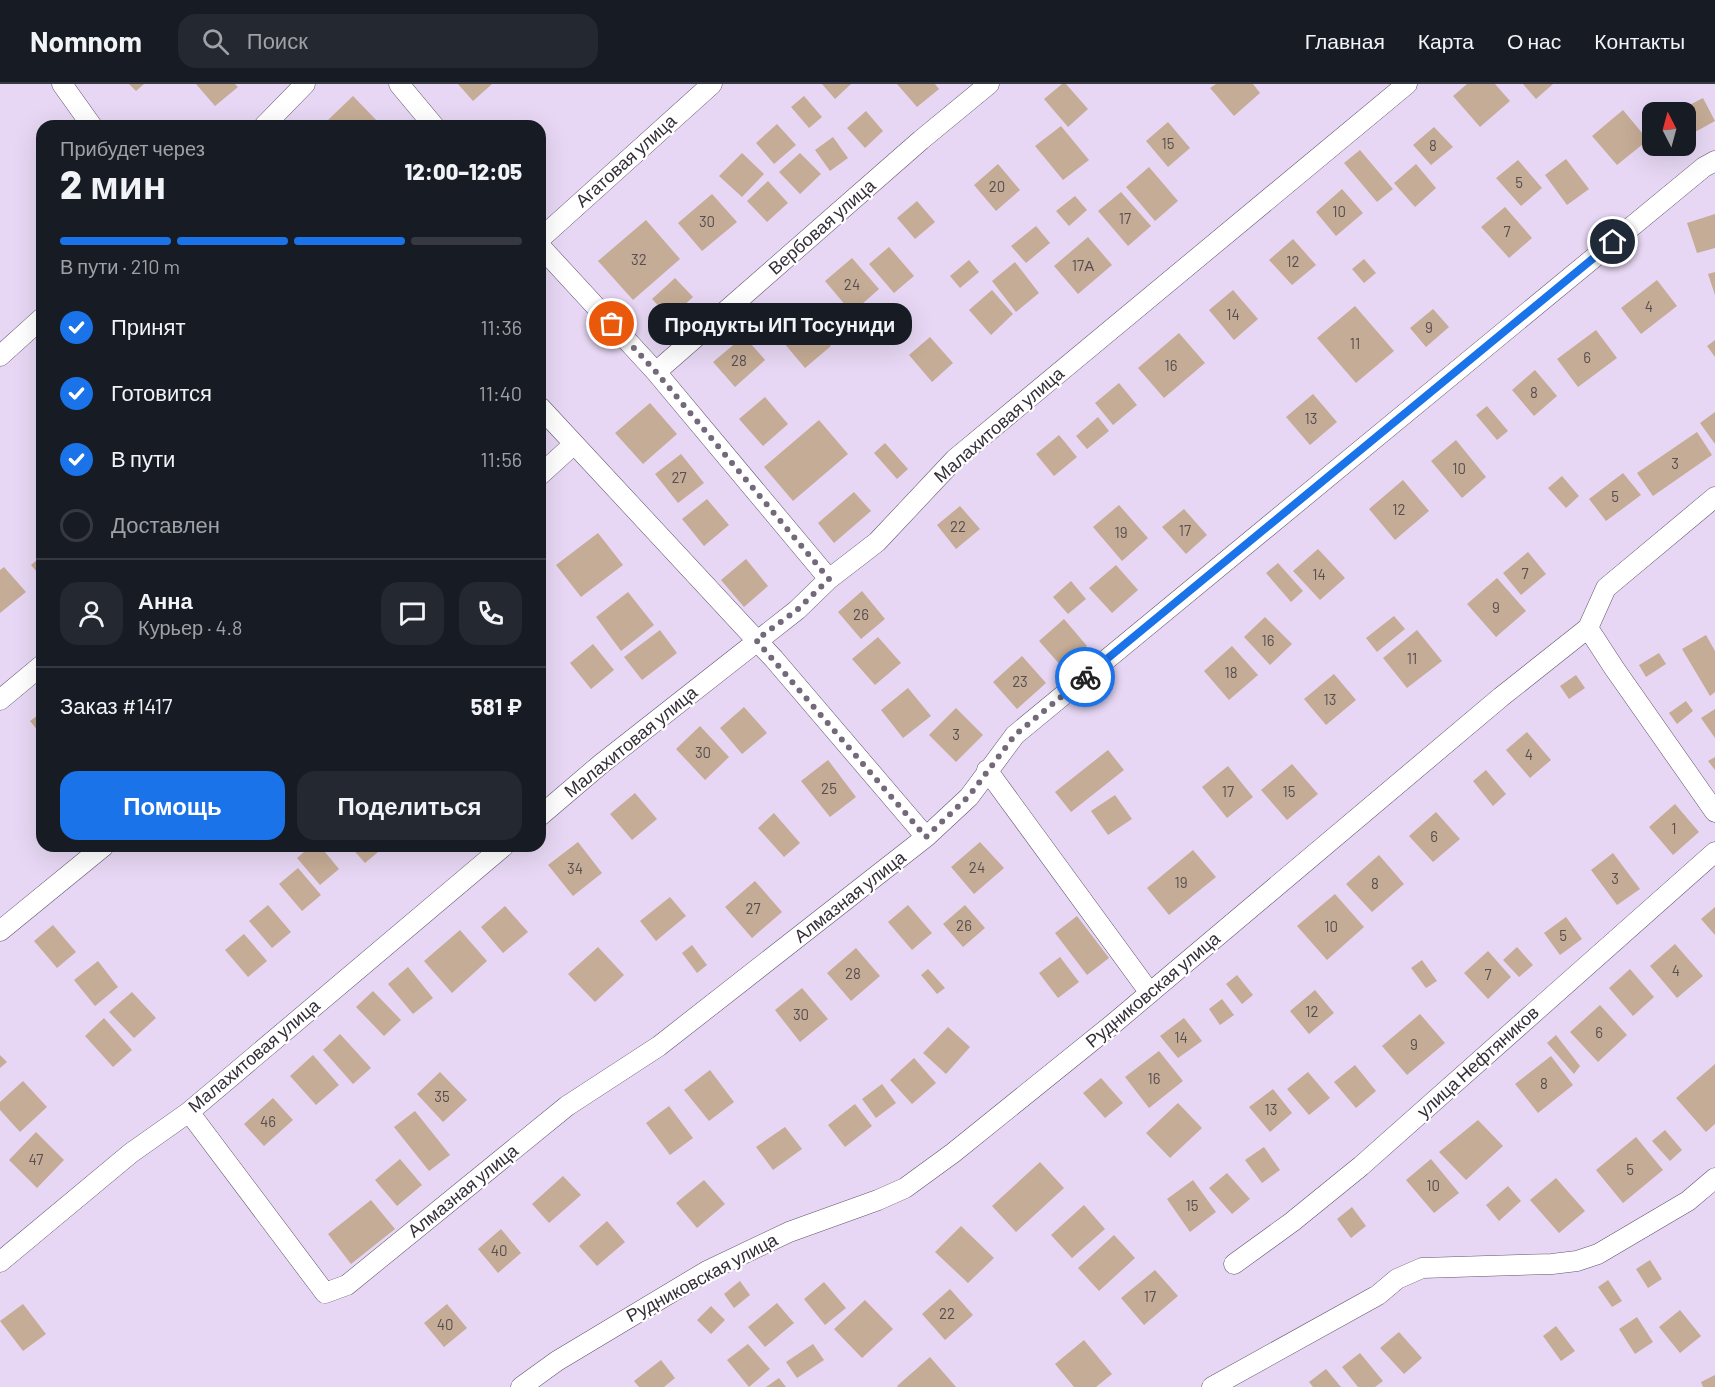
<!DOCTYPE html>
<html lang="ru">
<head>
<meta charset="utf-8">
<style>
  body { margin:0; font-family:Barlow,sans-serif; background:#242831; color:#f1f3f6; height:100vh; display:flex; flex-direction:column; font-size:22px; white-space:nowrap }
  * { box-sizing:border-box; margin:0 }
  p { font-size:20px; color:#9ea1a6 }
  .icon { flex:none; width:33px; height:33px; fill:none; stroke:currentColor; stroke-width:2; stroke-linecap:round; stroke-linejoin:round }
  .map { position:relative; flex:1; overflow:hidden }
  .panel { position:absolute; left:36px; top:36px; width:510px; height:732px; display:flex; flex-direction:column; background:#171b24; border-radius:18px; box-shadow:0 6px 24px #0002 }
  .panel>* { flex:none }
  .needle { width:39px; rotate:354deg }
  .tools { position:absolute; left:1642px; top:18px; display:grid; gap:12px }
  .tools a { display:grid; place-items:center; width:54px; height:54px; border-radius:12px; background:#171b24; box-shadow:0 6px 24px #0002; font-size:30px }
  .pin { position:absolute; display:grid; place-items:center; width:51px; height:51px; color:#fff; margin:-26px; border:3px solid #fff; border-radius:50%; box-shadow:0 2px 6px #0007 }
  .courier { position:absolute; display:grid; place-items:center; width:60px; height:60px; margin:-30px; border:4px solid #1a73e8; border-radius:50%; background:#fff; color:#222; box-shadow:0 2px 8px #0007 }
  .bubble { position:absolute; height:42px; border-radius:18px; background:#171b24; box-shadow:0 6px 24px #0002; font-size:20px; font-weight:800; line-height:42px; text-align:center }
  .headline em { font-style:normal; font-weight:800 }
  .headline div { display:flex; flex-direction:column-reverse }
  .headline { display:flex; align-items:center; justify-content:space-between; height:102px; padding:0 24px }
  h1 { font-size:39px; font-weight:800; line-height:45px }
  .bar { display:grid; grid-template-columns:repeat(4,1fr); gap:9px 6px; align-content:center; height:72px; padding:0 24px }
  .bar i { height:8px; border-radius:4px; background:#363941 }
  .bar .current { background:#1a73e8 }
  .bar p { grid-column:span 4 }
  .line { display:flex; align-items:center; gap:15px; padding:0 24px; border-top:2px solid #363941 }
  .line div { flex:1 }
  .round { display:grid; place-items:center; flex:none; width:63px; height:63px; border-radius:18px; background:#242831 }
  ol { padding:0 24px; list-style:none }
  li { display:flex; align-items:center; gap:18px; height:66px }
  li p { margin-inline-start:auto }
  li .icon { padding:6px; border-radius:50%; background:#1a73e8; color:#fff; stroke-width:4 }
  li:last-child { color:#9ea1a6 }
  li i { width:33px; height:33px; border:3px solid #363941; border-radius:50% }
  .button { display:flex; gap:12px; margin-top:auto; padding:12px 24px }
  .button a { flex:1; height:69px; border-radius:18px; background:#1a73e8; color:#fff; font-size:24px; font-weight:800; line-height:69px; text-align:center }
  .button a+a { background:#242831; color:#f1f3f6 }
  header { display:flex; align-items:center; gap:36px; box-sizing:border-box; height:84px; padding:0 30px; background:#171b24; border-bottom:2px solid #363941 }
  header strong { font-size:28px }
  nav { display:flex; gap:33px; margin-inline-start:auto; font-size:21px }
  .search { width:420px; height:54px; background:#242831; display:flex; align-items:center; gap:15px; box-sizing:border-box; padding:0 21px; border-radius:18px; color:#9ea1a6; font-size:22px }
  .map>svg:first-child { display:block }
</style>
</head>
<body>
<header>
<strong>Nomnom</strong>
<div class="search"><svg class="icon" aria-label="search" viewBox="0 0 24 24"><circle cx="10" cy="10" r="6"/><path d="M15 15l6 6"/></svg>Поиск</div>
<nav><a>Главная</a><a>Карта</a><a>О нас</a><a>Контакты</a></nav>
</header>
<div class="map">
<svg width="1715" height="1303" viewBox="0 0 1715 1303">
  <rect width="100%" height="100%" fill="#e7d7f4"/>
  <path fill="#c5ac96" d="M129 0H144L136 7Z
    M196 0H235L238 3 215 22Z
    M458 0H492L473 17Z
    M822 0H851L835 15Z
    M897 0H935L939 5 917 23Z
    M1062 0H1066L1088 25 1068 43 1044 15Z
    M1216 0H1253L1260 9 1234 32 1210 4Z
    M1467 0H1495L1510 17 1480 43 1453 12Z
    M1523 0H1553L1536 15Z
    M353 12 380 40 378 42H334L328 36Z
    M804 12 822 33 809 44 791 23Z
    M1703 14 1715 37 1686 53V28H1676Z
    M1623 26 1648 56 1617 81 1592 52Z
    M866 27 883 47 865 64 847 44Z
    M1168 38 1190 64 1168 83 1146 57Z
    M777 40 796 61 774 80 756 59Z
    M1061 42 1089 76 1063 96 1035 62Z
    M1434 43 1453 63 1431 81 1413 61Z
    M833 53 848 74 830 87 815 66Z
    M1360 66 1393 105 1377 118 1344 79Z
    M742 69 764 90 742 113 719 92Z
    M800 69 821 90 800 110 779 88Z
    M1566 75 1589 105 1567 121 1545 91Z
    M1518 76 1542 104 1521 122 1496 94Z
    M998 80 1020 106 996 127 974 101Z
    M1416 80 1436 104 1415 123 1394 99Z
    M1149 83 1178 117 1155 137 1126 103Z
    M768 97 788 119 767 138 747 117Z
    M1342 105 1363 129 1336 152 1316 128Z
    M1121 108 1151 142 1128 162 1098 127Z
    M712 110 737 138 702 167 678 139Z
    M1075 112 1087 126 1069 142 1056 127Z
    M917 117 935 138 915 155 897 134Z
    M1505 123 1532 154 1509 174 1481 143Z
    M1715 130V164L1697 169 1687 139Z
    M646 136 680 175 633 216 598 177Z
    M1036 142 1050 159 1026 179 1011 162Z
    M1088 153 1112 181 1078 210 1054 182Z
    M1293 155 1316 181 1292 201 1269 176Z
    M889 163 914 192 894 209 869 180Z
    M852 174 879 205 852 229 825 197Z
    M1364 175 1376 189 1364 199 1352 185Z
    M969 176 979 188 960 204 950 192Z
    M1015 178 1039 209 1016 228 992 197Z
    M1715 188V211L1708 190Z
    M675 194 693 213 670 234 652 215Z
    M1657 196 1677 222 1641 250 1621 224Z
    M992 206 1013 230 991 251 969 226Z
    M1233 206 1258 235 1234 256 1209 226Z
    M1355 222 1394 267 1356 299 1317 254Z
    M1433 225 1449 243 1426 263 1410 244Z
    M804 230 831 262 805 284 778 252Z
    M1596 246 1617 274 1578 303 1557 275Z
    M1179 249 1205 279 1164 314 1138 284Z
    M744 252 765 276 735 303 713 278Z
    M930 253 953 279 932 298 909 271Z
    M1715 256V273L1707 262Z
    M1535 286 1557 312 1534 332 1512 306Z
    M1119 299 1137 321 1113 341 1095 319Z
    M1313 310 1337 338 1310 361 1286 333Z
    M765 313 788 340 763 362 739 335Z
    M650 319 677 350 643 380 615 349Z
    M1487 322 1508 347 1497 356 1476 331Z
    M1715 328V360L1700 339Z
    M1098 333 1109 347 1087 365 1076 352Z
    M819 336 848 370 793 417 764 383Z
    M1697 348 1712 371 1653 412 1637 389Z
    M1059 351 1077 373 1054 392 1036 370Z
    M1456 356 1486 393 1462 414 1431 377Z
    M885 359 908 385 897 395 874 369Z
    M681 370 704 399 678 419 655 390Z
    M1623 389 1641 411 1606 437 1589 415Z
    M1562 392 1579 412 1566 424 1548 404Z
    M1403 396 1429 427 1395 456 1369 425Z
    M854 408 871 427 834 459 818 439Z
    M707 415 729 441 704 462 682 435Z
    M1119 421 1148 454 1122 477 1093 443Z
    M960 422 980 445 956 465 937 441Z
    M1184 425 1207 451 1186 470 1162 443Z
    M598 449 623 481 581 513 556 481Z
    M1318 465 1345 494 1320 516 1293 487Z
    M1528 468 1546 490 1521 511 1503 489Z
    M42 472V494L31 481Z
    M746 475 768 502 744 523 721 496Z
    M1278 479 1303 507 1291 518 1266 489Z
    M1116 481 1138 506 1112 529 1089 504Z
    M4 483 26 508 0 529V486Z
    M1497 494 1526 527 1496 553 1467 520Z
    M1071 497 1086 515 1068 530 1053 513Z
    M862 507 885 535 861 555 838 528Z
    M628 508 654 541 621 567 596 533Z
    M1394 532 1405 545 1377 568 1366 554Z
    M1265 533 1292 560 1270 581 1244 553Z
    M1064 535 1087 562 1062 583 1039 557Z
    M660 546 677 569 642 596 624 573Z
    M1417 546 1442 577 1407 604 1383 574Z
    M1706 551 1715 567V608L1710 612 1682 565Z
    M878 553 901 579 875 601 852 575Z
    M593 560 614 586 591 605 570 579Z
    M1232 562 1258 591 1229 616 1204 587Z
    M1659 569 1666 580 1646 593 1639 581Z
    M1022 572 1046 599 1017 625 993 598Z
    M1334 590 1356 616 1326 641 1304 615Z
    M1576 591 1585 604 1569 615 1560 602Z
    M908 604 931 632 903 654 881 626Z
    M1686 617 1693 627 1677 640 1669 629Z
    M744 623 767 649 742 670 720 644Z
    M956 624 983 651 956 678 929 651Z
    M1715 625V654L1701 634Z
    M42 628V652L30 637Z
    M700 642 729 673 705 696 676 665Z
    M1527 648 1551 676 1530 694 1506 666Z
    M1108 666 1124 686 1071 728 1055 708Z
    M1715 673V686L1708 677Z
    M828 676 856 713 830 733 801 697Z
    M1292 680 1318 710 1287 736 1261 706Z
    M1228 682 1253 713 1227 734 1202 703Z
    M1486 686 1506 710 1493 722 1473 697Z
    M635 709 657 735 632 756 610 730Z
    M1115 711 1132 735 1108 751 1091 727Z
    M1675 720 1699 748 1673 771 1649 743Z
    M1436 728 1460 755 1433 778 1409 752Z
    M774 729 800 759 784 773 758 744Z
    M578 758 602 789 573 812 548 781Z
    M980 758 1004 784 974 810 951 783Z
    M311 762H320L339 785 320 801 297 774Z
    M350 762H383L384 763 365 779Z
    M1193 766 1216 793 1169 831 1147 804Z
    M1613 769 1640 805 1617 821 1591 786Z
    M1379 771 1404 800 1372 828 1346 800Z
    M298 784 321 811 302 827 279 800Z
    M755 797 782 828 752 854 725 823Z
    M1335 810 1364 843 1327 876 1297 842Z
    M670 813 686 832 656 857 640 837Z
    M268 821 291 848 272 864 249 837Z
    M908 821 932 849 912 866 888 838Z
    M965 821 985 844 963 863 943 840Z
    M505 822 528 848 503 869 481 843Z
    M1715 823V851L1701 835Z
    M1077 832 1109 874 1087 891 1055 849Z
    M1566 833 1582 855 1560 871 1544 849Z
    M53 841 76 868 57 884 34 857Z
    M460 846 487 877 452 909 424 877Z
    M244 850 267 877 248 893 225 866Z
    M1675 860 1703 892 1677 914 1650 882Z
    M692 861 707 881 697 889 682 869Z
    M598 863 624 891 595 918 568 890Z
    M1517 863 1533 881 1519 893 1503 876Z
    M856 864 880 892 851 917 827 889Z
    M1488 867 1511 893 1488 915 1464 889Z
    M1060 873 1079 898 1058 914 1039 889Z
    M1422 876 1437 897 1426 904 1411 884Z
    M98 877 118 903 95 922 74 896Z
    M408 883 433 914 413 930 388 900Z
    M928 885 945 904 937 910 921 891Z
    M1630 885 1654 913 1633 932 1609 904Z
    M1237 891 1253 911 1242 920 1226 900Z
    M802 904 828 935 800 958 775 926Z
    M1315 906 1334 929 1309 950 1290 927Z
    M373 907 401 936 384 952 356 923Z
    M132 908 156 934 134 954 109 928Z
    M1222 915 1234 931 1220 941 1209 925Z
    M1600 921 1627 951 1598 978 1570 948Z
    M1420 930 1445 959 1407 991 1382 962Z
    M104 934 132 966 113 983 85 952Z
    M1184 934 1202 957 1178 974 1160 952Z
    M948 943 970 963 946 990 923 969Z
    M340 950 371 984 353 1000 323 966Z
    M1556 951 1580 982 1574 990 1547 959Z
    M1159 967 1183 997 1149 1024 1125 993Z
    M0 971 7 978 0 984Z
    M313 971 339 1001 316 1021 290 992Z
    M1551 972 1573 1001 1538 1029 1515 1000Z
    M914 974 936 999 912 1020 890 996Z
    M1715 980V1040L1706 1048 1676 1014Z
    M1355 981 1376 1007 1356 1024 1334 998Z
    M710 986 734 1018 709 1037 684 1006Z
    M440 988 467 1016 443 1038 417 1010Z
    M1308 988 1330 1014 1309 1031 1287 1005Z
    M1101 994 1123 1019 1105 1034 1083 1009Z
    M23 997 47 1023 20 1048 0 1026V1018Z
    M882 1000 896 1019 876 1034 862 1015Z
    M1273 1005 1292 1029 1270 1048 1249 1023Z
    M273 1014 293 1036 264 1062 244 1040Z
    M1178 1019 1202 1044 1170 1074 1146 1049Z
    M855 1020 872 1042 845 1063 828 1041Z
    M669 1022 693 1054 670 1071 646 1039Z
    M415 1027 450 1071 429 1087 394 1043Z
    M1478 1036 1503 1062 1466 1096 1439 1068Z
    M785 1043 802 1065 773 1086 756 1063Z
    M1665 1046 1682 1066 1670 1077 1652 1057Z
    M36 1048 64 1076 37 1104 9 1076Z
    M1636 1053 1663 1086 1623 1119 1596 1086Z
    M1264 1063 1280 1086 1262 1099 1245 1076Z
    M400 1075 422 1101 397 1122 375 1096Z
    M1431 1075 1459 1109 1434 1129 1406 1096Z
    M1040 1078 1064 1104 1016 1148 992 1122Z
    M1227 1089 1250 1115 1232 1130 1209 1104Z
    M563 1092 581 1111 549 1139 532 1120Z
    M1556 1094 1585 1127 1559 1149 1530 1116Z
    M704 1096 725 1120 697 1144 676 1119Z
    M1193 1096 1216 1128 1190 1148 1167 1115Z
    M1508 1102 1521 1117 1499 1137 1486 1121Z
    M371 1116 395 1145 351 1180 328 1150Z
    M1084 1121 1105 1145 1072 1174 1051 1151Z
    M1352 1123 1366 1142 1351 1154 1337 1135Z
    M607 1137 625 1158 597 1182 579 1162Z
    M961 1142 994 1174 968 1199 935 1168Z
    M501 1145 521 1169 498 1189 478 1165Z
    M1114 1151 1135 1174 1099 1207 1078 1184Z
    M1650 1176 1662 1195 1648 1204 1636 1185Z
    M1155 1186 1178 1212 1144 1241 1121 1214Z
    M1608 1196 1622 1217 1612 1223 1598 1203Z
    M740 1197 750 1211 734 1224 724 1210Z
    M824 1198 846 1224 825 1241 804 1215Z
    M950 1205 973 1231 945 1256 922 1230Z
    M865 1216 893 1245 862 1274 834 1245Z
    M777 1219 794 1239 765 1263 748 1243Z
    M23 1220 46 1250 23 1267 0 1237Z
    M447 1220 467 1244 444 1263 424 1239Z
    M711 1222 725 1236 711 1250 697 1236Z
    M1680 1226 1701 1252 1680 1269 1659 1243Z
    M1637 1233 1653 1258 1635 1270 1619 1245Z
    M1556 1242 1575 1267 1561 1277 1543 1252Z
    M1399 1248 1422 1274 1404 1290 1380 1264Z
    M1084 1256 1112 1290 1096 1303H1074L1055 1280Z
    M748 1260 770 1285 749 1303 727 1276Z
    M813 1260 824 1276 797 1294 786 1278Z
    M1360 1269 1383 1297 1375 1303H1358L1342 1283Z
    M930 1273 956 1303H898L897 1302Z
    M661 1276 675 1294 664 1303H639L634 1297Z
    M1326 1285 1341 1303H1313L1309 1298Z
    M1715 1291V1303H1703L1701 1298Z
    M779 1294 786 1303H766Z"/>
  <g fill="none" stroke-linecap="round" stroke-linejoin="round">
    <defs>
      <path id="minor" d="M62 0 92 42
        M399 0 434 42
        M264 42 305 0
        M540 155 712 0
        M540 162 656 288 829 495
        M0 272 42 234
        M656 288 921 56 989 0
        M540 323 774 575 926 753
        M540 391 573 361
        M1588 544 1614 584 1715 728
        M0 616 42 581
        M987 686 1150 909
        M540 732 601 680 797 526 829 495 877 458 955 375 1407 0
        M0 847 104 762
        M189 1028 325 1209 347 1201 567 1022 659 962 926 753 969 713 1015 651 1704 83 1715 77
        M0 1178 131 1069 189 1028 504 762
        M1234 1180 1292 1138 1361 1082 1715 768
        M521 1303 557 1277 707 1187 789 1148 878 1116 905 1104 953 1069 1113 940 1501 613 1588 544 1606 504 1715 413
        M1212 1303 1378 1211 1397 1195 1422 1184 1552 1180 1577 1177 1598 1170 1688 1117 1715 1094"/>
    </defs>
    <use href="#minor" stroke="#61546c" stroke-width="21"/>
    <use href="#minor" stroke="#fff" stroke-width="20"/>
  </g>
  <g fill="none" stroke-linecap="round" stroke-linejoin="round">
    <path stroke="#73697a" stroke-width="6" stroke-dasharray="0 10.8" d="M612 240 656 288 829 495 797 526 756 556 926 753 969 712 1015 651 1085 593"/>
    <path stroke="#1a73e8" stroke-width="8" d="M1085 593 1613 158"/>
  </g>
  <g text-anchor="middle" stroke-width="4.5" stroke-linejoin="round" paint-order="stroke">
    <g font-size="15" fill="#584e50">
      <text x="1168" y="65">15</text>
      <text x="1433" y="67">8</text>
      <text x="1519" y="104">5</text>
      <text x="997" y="108">20</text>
      <text x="1339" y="133">10</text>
      <text x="1125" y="140">17</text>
      <text x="707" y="143">30</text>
      <text x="1507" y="153">7</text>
      <text x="639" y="181">32</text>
      <text x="1293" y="183">12</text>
      <text x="1083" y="187">17А</text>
      <text x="852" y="206">24</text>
      <text x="1649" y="228">4</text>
      <text x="1233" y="236">14</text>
      <text x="1429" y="249">9</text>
      <text x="1355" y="265">11</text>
      <text x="1587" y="279">6</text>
      <text x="739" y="282">28</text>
      <text x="1171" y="287">16</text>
      <text x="1534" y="314">8</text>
      <text x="1311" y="340">13</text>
      <text x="1675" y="385">3</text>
      <text x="1459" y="390">10</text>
      <text x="679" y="399">27</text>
      <text x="1615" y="418">5</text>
      <text x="1399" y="431">12</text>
      <text x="958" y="448">22</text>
      <text x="1185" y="452">17</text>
      <text x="1121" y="454">19</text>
      <text x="1525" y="495">7</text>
      <text x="1319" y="496">14</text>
      <text x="1496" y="529">9</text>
      <text x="861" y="536">26</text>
      <text x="1268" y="562">16</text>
      <text x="1412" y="580">11</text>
      <text x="1231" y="594">18</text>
      <text x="1020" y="603">23</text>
      <text x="1330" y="621">13</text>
      <text x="956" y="656">3</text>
      <text x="703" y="674">30</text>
      <text x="1529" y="676">4</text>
      <text x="829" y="710">25</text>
      <text x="1228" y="713">17</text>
      <text x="1289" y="713">15</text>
      <text x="1674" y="750">1</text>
      <text x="1434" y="758">6</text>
      <text x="977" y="789">24</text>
      <text x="575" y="790">34</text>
      <text x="1615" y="800">3</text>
      <text x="1181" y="804">19</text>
      <text x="1375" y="805">8</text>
      <text x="753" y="830">27</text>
      <text x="964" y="847">26</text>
      <text x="1331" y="848">10</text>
      <text x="1563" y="857">5</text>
      <text x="1676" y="892">4</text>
      <text x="853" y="895">28</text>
      <text x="1488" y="896">7</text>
      <text x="1312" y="933">12</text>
      <text x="801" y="936">30</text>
      <text x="1599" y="954">6</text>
      <text x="1181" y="959">14</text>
      <text x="1414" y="966">9</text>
      <text x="1154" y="1000">16</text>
      <text x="1544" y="1005">8</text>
      <text x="442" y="1018">35</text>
      <text x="1271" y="1031">13</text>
      <text x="268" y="1043">46</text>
      <text x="36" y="1081">47</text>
      <text x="1630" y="1091">5</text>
      <text x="1433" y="1107">10</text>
      <text x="1192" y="1127">15</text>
      <text x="499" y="1172">40</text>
      <text x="1150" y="1218">17</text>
      <text x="947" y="1235">22</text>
      <text x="445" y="1246">40</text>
    </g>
    <g font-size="18" fill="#342e38" stroke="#fff">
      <text transform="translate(626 77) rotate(-42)" y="6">Агатовая улица</text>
      <text transform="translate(822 143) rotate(-41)" y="6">Вербовая улица</text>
      <text transform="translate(999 341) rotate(-41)" y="6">Малахитовая улица</text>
      <text transform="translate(631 658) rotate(-39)" y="6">Малахитовая улица</text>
      <text transform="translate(850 813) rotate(-38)" y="6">Алмазная улица</text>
      <text transform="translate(1153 906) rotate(-40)" y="6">Рудниковская улица</text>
      <text transform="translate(254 972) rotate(-40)" y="6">Малахитовая улица</text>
      <text transform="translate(1478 978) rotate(-42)" y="6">улица Нефтяников</text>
      <text transform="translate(463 1107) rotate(-39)" y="6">Алмазная улица</text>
      <text transform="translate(702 1194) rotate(-28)" y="6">Рудниковская улица</text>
    </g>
  </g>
</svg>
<div class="tools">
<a><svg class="needle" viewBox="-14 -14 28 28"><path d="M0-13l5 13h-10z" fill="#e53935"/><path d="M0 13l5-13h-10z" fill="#9ea1a6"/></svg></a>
</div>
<div class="pin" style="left:612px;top:240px;background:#ea580c"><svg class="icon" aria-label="bag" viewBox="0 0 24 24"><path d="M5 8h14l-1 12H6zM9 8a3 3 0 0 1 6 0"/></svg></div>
<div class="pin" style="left:1613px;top:158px;background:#1f2937"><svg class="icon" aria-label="home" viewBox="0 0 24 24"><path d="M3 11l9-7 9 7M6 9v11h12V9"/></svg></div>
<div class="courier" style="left:1085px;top:593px"><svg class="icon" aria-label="bike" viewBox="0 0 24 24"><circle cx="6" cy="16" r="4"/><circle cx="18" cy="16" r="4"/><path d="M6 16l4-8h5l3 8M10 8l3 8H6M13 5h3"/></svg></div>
<div class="bubble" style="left:648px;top:219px;width:264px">Продукты ИП Тосуниди</div>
<section class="panel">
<div class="headline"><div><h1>2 мин</h1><p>Прибудет через</p></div><em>12:00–12:05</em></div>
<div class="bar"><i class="current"></i><i class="current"></i><i class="current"></i><i></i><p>В пути · 210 m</p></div>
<ol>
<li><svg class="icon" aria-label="check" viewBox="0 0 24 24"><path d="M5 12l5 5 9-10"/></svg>Принят<p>11:36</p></li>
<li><svg class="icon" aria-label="check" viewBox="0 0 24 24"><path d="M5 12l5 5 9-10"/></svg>Готовится<p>11:40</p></li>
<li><svg class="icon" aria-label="check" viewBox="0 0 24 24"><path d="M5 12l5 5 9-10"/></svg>В пути<p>11:56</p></li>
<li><i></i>Доставлен</li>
</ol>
<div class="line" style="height:108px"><a class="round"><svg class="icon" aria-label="person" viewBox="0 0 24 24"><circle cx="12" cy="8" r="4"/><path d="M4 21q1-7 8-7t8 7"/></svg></a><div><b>Анна</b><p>Курьер · 4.8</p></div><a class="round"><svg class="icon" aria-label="chat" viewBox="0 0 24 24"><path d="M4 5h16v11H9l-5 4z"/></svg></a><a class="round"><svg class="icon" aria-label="phone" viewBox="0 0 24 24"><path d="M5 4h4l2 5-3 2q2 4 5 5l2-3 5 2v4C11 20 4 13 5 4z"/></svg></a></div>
<div class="line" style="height:78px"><div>Заказ #1417</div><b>581 ₽</b></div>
<div class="button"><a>Помощь</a><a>Поделиться</a></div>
</section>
</div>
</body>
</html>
